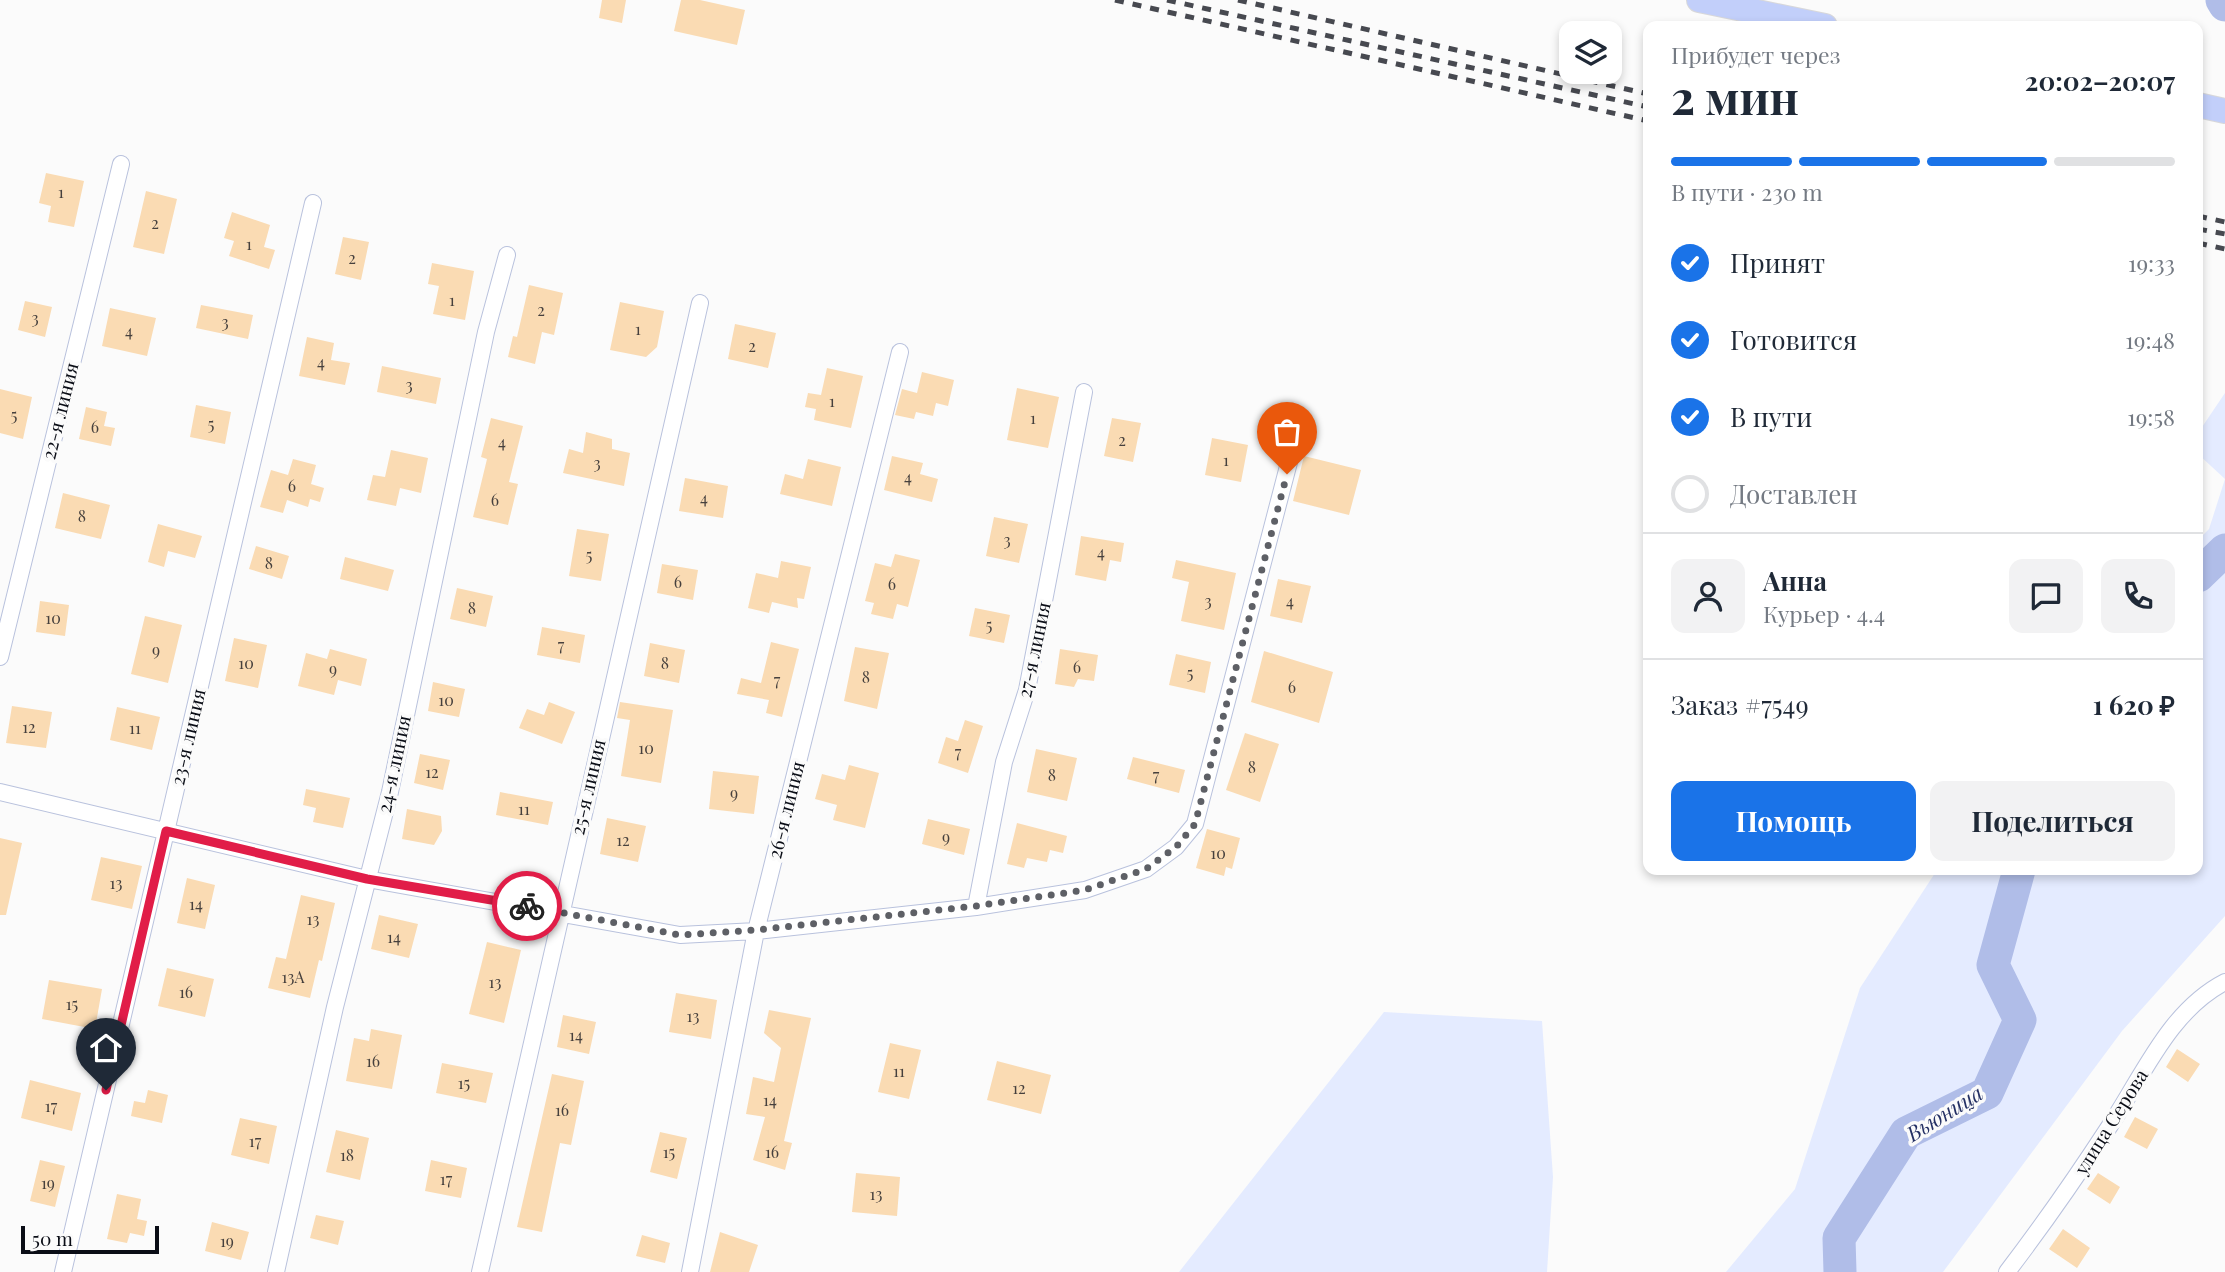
<!DOCTYPE html>
<html lang="ru">
<head>
<meta charset="utf-8">
<style>
  body { margin:0; font-family:"Playfair Display",serif; background:#f2f2f3; color:#1f2937; height:100vh; display:flex; flex-direction:column; font-size:26px; white-space:nowrap }
  * { box-sizing:border-box; margin:0 }
  p { font-size:23px; color:#747a83 }
  .icon { flex:none; width:38px; height:38px; fill:none; stroke:currentColor; stroke-width:2; stroke-linecap:round; stroke-linejoin:round }
  .map { position:relative; flex:1; overflow:hidden }
  .sheet { position:absolute; left:1643px; top:21px; width:560px; height:854px; display:flex; flex-direction:column; background:#fff; border-radius:14px; box-shadow:0 4px 10px #0003 }
  .sheet>* { flex:none }
  .tools { position:absolute; left:1559px; top:21px; display:grid; gap:14px }
  .tools a { display:grid; place-items:center; width:63px; height:63px; border-radius:14px; background:#fff; box-shadow:0 4px 10px #0003; font-size:35px }
  .scale { position:absolute; left:21px; bottom:18px; width:138px; box-sizing:border-box; padding-left:7px; border:4px solid #0a0d16; border-top:0; font-size:19px; line-height:24px; white-space:nowrap; color:#0a0d16; -webkit-text-stroke:5px #fbfbfb; paint-order:stroke }
  .pin { position:absolute; display:grid; place-items:center; width:60px; height:60px; color:#fff; margin:-72px -30px; border-radius:50% 50% 50% 0; rotate:-45deg; box-shadow:0 0 7px #0007 }
  .pin .icon { rotate:45deg }
  .courier { position:absolute; display:grid; place-items:center; width:70px; height:70px; margin:-35px; border:5px solid #e11d48; border-radius:50%; background:#fff; color:#222; box-shadow:0 2px 9px #0007 }
  .overview em { font-style:normal; font-weight:700 }
  .overview div { display:flex; flex-direction:column-reverse }
  .overview { display:flex; align-items:center; justify-content:space-between; height:119px; padding:0 28px }
  h1 { font-size:46px; font-weight:700; line-height:52px }
  .bar { display:grid; grid-template-columns:repeat(4,1fr); gap:10px 7px; align-content:center; height:84px; padding:0 28px }
  .bar i { height:9px; border-radius:5px; background:#e0e1e3 }
  .bar .current { background:#1a73e8 }
  .bar p { grid-column:span 4 }
  .line { display:flex; align-items:center; gap:18px; padding:0 28px; border-top:2px solid #e0e1e3 }
  .line div { flex:1 }
  .round { display:grid; place-items:center; flex:none; width:74px; height:74px; border-radius:14px; background:#f2f2f3 }
  ol { padding:0 28px; list-style:none }
  li { display:flex; align-items:center; gap:21px; height:77px }
  li p { margin-inline-start:auto }
  li .icon { padding:7px; border-radius:50%; background:#1a73e8; color:#fff; stroke-width:4 }
  li:last-child { color:#747a83 }
  li i { width:38px; height:38px; border:4px solid #e0e1e3; border-radius:50% }
  .action { display:flex; gap:14px; margin-top:auto; padding:14px 28px }
  .action a { flex:1; height:80px; border-radius:14px; background:#1a73e8; color:#fff; font-size:28px; font-weight:700; line-height:80px; text-align:center }
  .action a+a { background:#f2f2f3; color:#1f2937 }
  .map>svg:first-child { display:block }
</style>
</head>
<body>
<div class="map">
<svg width="2225" height="1272" viewBox="0 0 2225 1272">
  <rect width="100%" height="100%" fill="#fbfbfb"/>
  <path fill="#e4ebff" d="M2225 393V916L2122 1031 1943 1272H1726L1795 1189 1860 988 1937 870H2198V540L2209 529 2225 479 2198 454V433Z
    M1384 1012 1542 1021 1553 1177 1547 1272H1179Z"/>
  <g fill="none" stroke-linecap="round" stroke-linejoin="round">
    <path stroke="#b0bde8" stroke-width="33" d="M2222 0 2225 5
      M2198 576 2225 550
      M1840 1272 1839 1238 1906 1133 1987 1093 2020 1020 1993 965 2019 870"/>
  </g>
  <path fill="#fadbb3" d="M602 0H626L622 23 599 18Z
    M681 0H700L745 10 737 45 674 31Z
    M46 173 84 181 74 227 48 222 51 206 39 203Z
    M146 191 177 199 164 254 133 247Z
    M232 212 270 225 264 247 275 250 269 269 229 256 234 241 224 238Z
    M343 237 369 242 361 280 335 274Z
    M432 263 474 271 465 320 433 314 439 286 428 284Z
    M529 285 563 293 554 335 542 332 535 364 508 357 513 336 517 337Z
    M25 301 52 307 45 337 18 330Z
    M620 302 664 311 657 347 646 357 610 350Z
    M201 305 253 315 248 339 196 328Z
    M110 308 156 318 147 356 102 346Z
    M735 324 776 333 768 368 728 359Z
    M307 337 334 343 331 360 350 363 345 385 299 376Z
    M382 366 441 378 436 404 377 392Z
    M827 368 863 376 851 428 814 420 816 409 805 407 808 393 821 395Z
    M922 372 954 380 948 406 936 403 933 416 916 412 914 419 895 415 902 389 917 393Z
    M1017 388 1059 397 1048 448 1007 440Z
    M0 389 32 397 23 439 0 433Z
    M196 405 231 412 225 444 190 437Z
    M86 407 107 412 104 426 115 428 111 446 79 439Z
    M491 418 523 426 509 482 518 484 508 525 473 517 487 459 481 457Z
    M1112 418 1141 423 1133 462 1104 456Z
    M586 432 612 439V449L630 453 624 486 563 473 569 449 583 453Z
    M1212 438 1248 445 1241 482 1205 475Z
    M391 450 428 458 421 493 400 488 396 506 367 500 373 475 385 477Z
    M892 456 923 463 920 474 938 479 932 502 884 490Z
    M1304 456 1361 470 1349 515 1293 501Z
    M293 459 316 465 311 484 324 488 320 502 310 499 308 507 287 500 283 513 260 507 271 470 288 475Z
    M808 459 841 467 832 506 780 494 785 474 803 479Z
    M685 478 728 486 723 518 679 511Z
    M63 493 110 505 101 539 55 528Z
    M994 517 1028 524 1019 563 986 556Z
    M158 524 202 536 195 558 168 551 164 567 148 562Z
    M577 529 609 534 601 581 569 576Z
    M1081 536 1124 543 1121 562 1110 560 1106 581 1075 575Z
    M256 546 289 556 282 579 249 569Z
    M895 554 920 560 908 607 897 604 893 619 871 614 874 603 865 601 875 563 891 567Z
    M345 557 394 570 388 591 340 579Z
    M1176 560 1236 573 1224 630 1181 621 1189 582 1172 578Z
    M781 561 811 567 804 599 797 598 798 608 772 602 769 613 748 608 756 573 778 578Z
    M662 564 698 570 693 600 657 593Z
    M1278 579 1311 586 1302 623 1270 616Z
    M457 588 493 596 486 627 450 619Z
    M40 601 69 605 65 636 36 632Z
    M975 608 1010 615 1004 643 969 636Z
    M145 616 182 625 168 683 131 674Z
    M542 627 585 635 580 663 537 655Z
    M234 638 267 645 258 688 225 681Z
    M771 642 799 649 782 717 766 713 769 700 737 694 741 678 761 683Z
    M650 643 685 650 679 683 644 676Z
    M855 647 889 653 877 709 844 701Z
    M330 649 367 659 361 686 338 680 334 695 298 686 306 653 327 659Z
    M1060 649 1098 655 1094 681 1078 679 1074 687 1055 684Z
    M1264 651 1333 672 1319 723 1251 702Z
    M1176 654 1211 662 1205 693 1169 685Z
    M433 682 465 689 459 717 428 711Z
    M549 702 575 712 562 744 519 728 527 709 544 715Z
    M620 702 673 710 661 783 621 776 630 720 617 718Z
    M12 706 52 712 46 748 6 743Z
    M117 707 160 717 152 750 110 740Z
    M965 720 983 726 968 773 938 763 946 737 958 741Z
    M1245 733 1279 744 1260 802 1226 790Z
    M1036 749 1077 758 1067 801 1027 792Z
    M420 754 450 760 443 790 414 783Z
    M1133 757 1185 770 1179 793 1127 779Z
    M849 765 879 773 865 828 833 820 837 805 815 799 822 774 845 780Z
    M713 771 759 776 754 814 709 809Z
    M306 789 350 798 343 828 313 822 316 808 303 805Z
    M500 792 553 802 548 825 496 815Z
    M407 809 441 816 442 831 434 845 402 839Z
    M607 818 646 826 638 862 600 854Z
    M928 819 970 829 964 855 922 844Z
    M1017 823 1067 836 1063 853 1050 850 1047 862 1027 858 1024 868 1007 864Z
    M1207 829 1240 838 1232 869 1226 867 1224 876 1196 868Z
    M0 838 22 843 6 915H0Z
    M101 857 142 866 132 909 91 900Z
    M187 878 215 885 205 929 177 923Z
    M301 895 335 903 322 961 319 960 310 998 268 988 276 957 286 959Z
    M379 915 418 924 409 958 371 949Z
    M487 942 521 950 504 1023 469 1014Z
    M167 968 214 979 205 1017 158 1006Z
    M49 980 102 989 95 1029 42 1019Z
    M676 993 717 1000 711 1039 669 1032Z
    M769 1010 811 1018 784 1141 792 1143 785 1170 753 1160 765 1117 746 1114 753 1077 774 1082 781 1048 764 1033Z
    M563 1015 596 1022 589 1054 557 1047Z
    M371 1029 402 1035 392 1089 346 1081 354 1038 369 1041Z
    M890 1043 921 1050 909 1099 878 1092Z
    M2177 1049 2200 1064 2188 1082 2166 1067Z
    M997 1061 1051 1075 1041 1114 987 1100Z
    M442 1063 493 1073 486 1103 436 1093Z
    M552 1074 584 1081 571 1145 560 1143 542 1232 517 1227Z
    M30 1080 81 1093 72 1131 21 1118Z
    M148 1090 168 1095 162 1123 131 1116 134 1101 145 1103Z
    M2135 1117 2158 1129 2147 1149 2124 1137Z
    M240 1118 277 1126 269 1164 231 1155Z
    M336 1130 369 1138 360 1180 326 1172Z
    M660 1132 687 1138 677 1179 650 1172Z
    M40 1160 65 1166 55 1207 30 1201Z
    M431 1160 467 1168 461 1198 425 1191Z
    M856 1173 900 1177 897 1216 852 1212Z
    M2098 1173 2120 1187 2110 1204 2087 1189Z
    M117 1194 141 1199 137 1219 147 1221 144 1236 130 1233 127 1243 107 1239Z
    M316 1215 344 1221 338 1245 310 1238Z
    M212 1222 249 1232 241 1260 205 1251Z
    M2063 1229 2090 1248 2077 1268 2049 1249Z
    M720 1232 758 1245 749 1272H710Z
    M642 1235 670 1243 665 1263 636 1256Z"/>
  <g fill="none" stroke-linecap="round" stroke-linejoin="round">
    <defs>
      <path id="minor" d="M0 657 121 164
        M0 792 367 879 680 935 756 931 976 907 1085 890 1146 869 1176 847 1195 824 1293 447
        M976 907 1004 762 1027 690 1084 392
        M63 1272 313 203
        M276 1272 335 1007 390 792 486 332 507 255
        M480 1272 700 303
        M690 1272 756 931 900 352
        M2007 1272C2043 1225 2077 1176 2109 1127 2143 1076 2169 1011 2225 982"/>
      <path id="primary" d="M1699 0 1825 26
        M2198 105 2225 111"/>
    </defs>
    <use href="#minor" stroke="#b9c2dd" stroke-width="18"/>
    <use href="#primary" stroke="#d8d8da" stroke-width="26"/>
    <use href="#minor" stroke="#fff" stroke-width="16"/>
    <use href="#primary" stroke="#c2cffa" stroke-width="24"/>
    <path stroke="#474950" stroke-width="5" stroke-dasharray="9 9" stroke-linecap="butt" d="M1115 0 1648 121
      M1167 0 1648 107
      M1238 0 1648 94
      M2198 216 2225 222
      M2198 229 2225 234
      M2198 243 2225 249"/>
  </g>
  <g fill="none" stroke-linecap="round" stroke-linejoin="round">
    <path stroke="#5e6066" stroke-width="7" stroke-dasharray="0 12.6" d="M527 906 680 935 756 930 976 906 1085 890 1146 869 1176 847 1195 824 1287 474"/>
    <path stroke="#e11d48" stroke-width="9" d="M106 1090 166 831 367 879 527 906"/>
  </g>
  <g text-anchor="middle" stroke-width="7" stroke-linejoin="round" paint-order="stroke">
    <g font-size="16" fill="#46403d">
      <text x="61" y="198">1</text>
      <text x="155" y="229">2</text>
      <text x="249" y="250">1</text>
      <text x="352" y="264">2</text>
      <text x="452" y="306">1</text>
      <text x="541" y="316">2</text>
      <text x="35" y="324">3</text>
      <text x="225" y="328">3</text>
      <text x="638" y="335">1</text>
      <text x="129" y="337">4</text>
      <text x="752" y="352">2</text>
      <text x="321" y="368">4</text>
      <text x="409" y="391">3</text>
      <text x="832" y="407">1</text>
      <text x="14" y="421">5</text>
      <text x="1033" y="424">1</text>
      <text x="211" y="430">5</text>
      <text x="95" y="433">6</text>
      <text x="1122" y="446">2</text>
      <text x="502" y="448">4</text>
      <text x="1226" y="466">1</text>
      <text x="597" y="469">3</text>
      <text x="908" y="483">4</text>
      <text x="292" y="492">6</text>
      <text x="704" y="504">4</text>
      <text x="495" y="506">6</text>
      <text x="82" y="522">8</text>
      <text x="1007" y="546">3</text>
      <text x="1101" y="558">4</text>
      <text x="589" y="561">5</text>
      <text x="269" y="569">8</text>
      <text x="678" y="588">6</text>
      <text x="892" y="590">6</text>
      <text x="1208" y="607">3</text>
      <text x="1290" y="607">4</text>
      <text x="472" y="614">8</text>
      <text x="53" y="624">10</text>
      <text x="989" y="631">5</text>
      <text x="561" y="651">7</text>
      <text x="156" y="656">9</text>
      <text x="246" y="669">10</text>
      <text x="665" y="669">8</text>
      <text x="1077" y="673">6</text>
      <text x="333" y="675">9</text>
      <text x="1190" y="679">5</text>
      <text x="866" y="683">8</text>
      <text x="777" y="686">7</text>
      <text x="1292" y="693">6</text>
      <text x="446" y="706">10</text>
      <text x="29" y="733">12</text>
      <text x="135" y="734">11</text>
      <text x="646" y="754">10</text>
      <text x="958" y="758">7</text>
      <text x="1252" y="773">8</text>
      <text x="432" y="778">12</text>
      <text x="1052" y="781">8</text>
      <text x="1156" y="781">7</text>
      <text x="734" y="799">9</text>
      <text x="524" y="815">11</text>
      <text x="946" y="843">9</text>
      <text x="623" y="846">12</text>
      <text x="1218" y="859">10</text>
      <text x="116" y="889">13</text>
      <text x="196" y="910">14</text>
      <text x="313" y="925">13</text>
      <text x="394" y="943">14</text>
      <text x="293" y="983">13А</text>
      <text x="495" y="988">13</text>
      <text x="186" y="998">16</text>
      <text x="72" y="1010">15</text>
      <text x="693" y="1022">13</text>
      <text x="576" y="1041">14</text>
      <text x="373" y="1067">16</text>
      <text x="899" y="1077">11</text>
      <text x="464" y="1089">15</text>
      <text x="1019" y="1094">12</text>
      <text x="770" y="1106">14</text>
      <text x="51" y="1112">17</text>
      <text x="562" y="1116">16</text>
      <text x="255" y="1147">17</text>
      <text x="669" y="1158">15</text>
      <text x="772" y="1158">16</text>
      <text x="347" y="1161">18</text>
      <text x="446" y="1185">17</text>
      <text x="48" y="1189">19</text>
      <text x="876" y="1200">13</text>
      <text x="227" y="1247">19</text>
    </g>
    <g font-size="19" fill="#0a0d16" stroke="#fbfbfb">
      <text transform="translate(60 411) rotate(-76)" y="7">22-я линия</text>
      <text transform="translate(1034 650) rotate(-78)" y="7">27-я линия</text>
      <text transform="translate(188 737) rotate(-77)" y="7">23-я линия</text>
      <text transform="translate(394 764) rotate(-78)" y="7">24-я линия</text>
      <text transform="translate(588 787) rotate(-77)" y="7">25-я линия</text>
      <text transform="translate(786 810) rotate(-76)" y="7">26-я линия</text>
      <text transform="translate(2111 1122) rotate(-58)" y="7">улица Серова</text>
    </g>
    <g font-size="21" font-style="italic" fill="#243064" stroke="#fbfbfb">
      <text transform="translate(1945 1114) rotate(-32)" y="7">Вьюница</text>
    </g>
  </g>
</svg>
<div class="tools">
<a><svg class="icon" aria-label="layers" viewBox="0 0 24 24"><path d="M12 4l9 5-9 5-9-5zM3 14l9 5 9-5"/></svg></a>
</div>
<div class="scale">50 m</div>
<div class="pin" style="left:1287px;top:474px;background:#ea580c"><svg class="icon" aria-label="bag" viewBox="0 0 24 24"><path d="M5 8h14l-1 12H6zM9 8a3 3 0 0 1 6 0"/></svg></div>
<div class="pin" style="left:106px;top:1090px;background:#1f2937"><svg class="icon" aria-label="home" viewBox="0 0 24 24"><path d="M3 11l9-7 9 7M6 9v11h12V9"/></svg></div>
<div class="courier" style="left:527px;top:906px"><svg class="icon" aria-label="bike" viewBox="0 0 24 24"><circle cx="6" cy="16" r="4"/><circle cx="18" cy="16" r="4"/><path d="M6 16l4-8h5l3 8M10 8l3 8H6M13 5h3"/></svg></div>
<section class="sheet">
<div class="overview"><div><h1>2 мин</h1><p>Прибудет через</p></div><em>20:02–20:07</em></div>
<div class="bar"><i class="current"></i><i class="current"></i><i class="current"></i><i></i><p>В пути · 230 m</p></div>
<ol>
<li><svg class="icon" aria-label="check" viewBox="0 0 24 24"><path d="M5 12l5 5 9-10"/></svg>Принят<p>19:33</p></li>
<li><svg class="icon" aria-label="check" viewBox="0 0 24 24"><path d="M5 12l5 5 9-10"/></svg>Готовится<p>19:48</p></li>
<li><svg class="icon" aria-label="check" viewBox="0 0 24 24"><path d="M5 12l5 5 9-10"/></svg>В пути<p>19:58</p></li>
<li><i></i>Доставлен</li>
</ol>
<div class="line" style="height:126px"><a class="round"><svg class="icon" aria-label="person" viewBox="0 0 24 24"><circle cx="12" cy="8" r="4"/><path d="M4 21q1-7 8-7t8 7"/></svg></a><div><b>Анна</b><p>Курьер · 4.4</p></div><a class="round"><svg class="icon" aria-label="chat" viewBox="0 0 24 24"><path d="M4 5h16v11H9l-5 4z"/></svg></a><a class="round"><svg class="icon" aria-label="phone" viewBox="0 0 24 24"><path d="M5 4h4l2 5-3 2q2 4 5 5l2-3 5 2v4C11 20 4 13 5 4z"/></svg></a></div>
<div class="line" style="height:91px"><div>Заказ #7549</div><b>1 620 ₽</b></div>
<div class="action"><a>Помощь</a><a>Поделиться</a></div>
</section>
</div>
</body>
</html>
